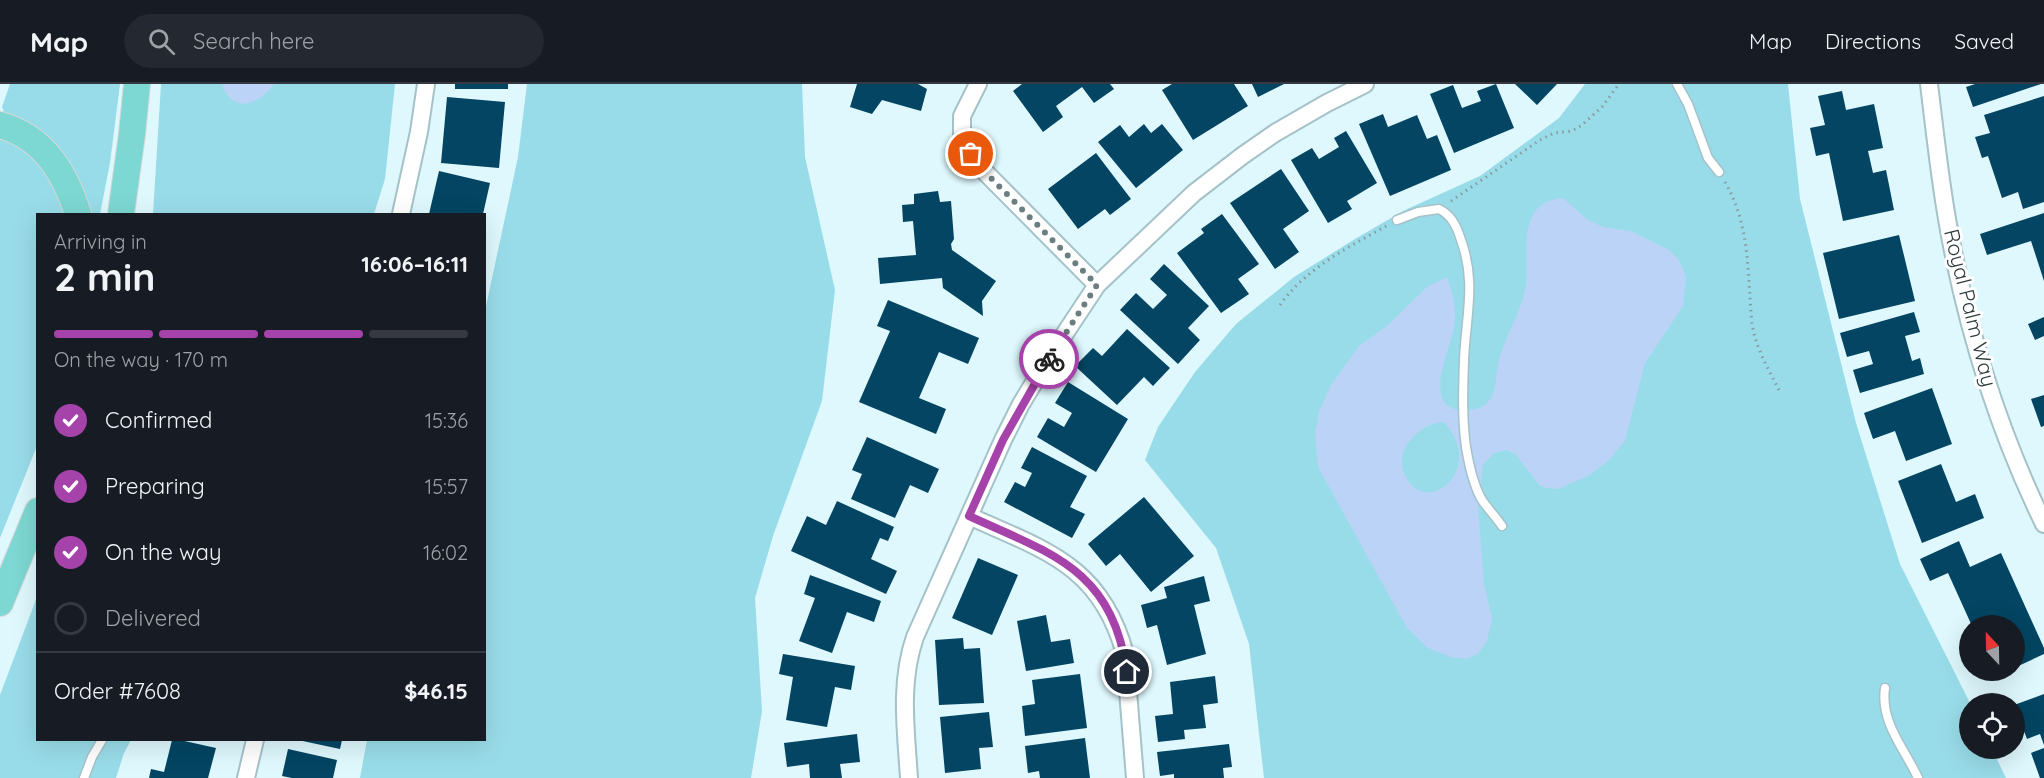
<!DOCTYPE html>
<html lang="en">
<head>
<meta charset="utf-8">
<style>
  body { margin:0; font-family:Quicksand,sans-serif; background:#242831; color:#f1f3f6; height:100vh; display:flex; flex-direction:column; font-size:22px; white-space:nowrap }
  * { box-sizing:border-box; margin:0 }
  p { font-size:20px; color:#9ea1a6 }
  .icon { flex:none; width:33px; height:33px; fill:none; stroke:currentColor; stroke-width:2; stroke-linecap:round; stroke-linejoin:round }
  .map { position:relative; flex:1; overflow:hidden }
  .sheet { position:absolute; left:36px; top:129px; width:450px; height:528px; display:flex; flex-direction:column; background:#171b24; border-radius:0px; box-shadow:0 6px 24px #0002 }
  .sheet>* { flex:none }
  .needle { width:39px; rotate:338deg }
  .tools { position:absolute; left:1959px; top:531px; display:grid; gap:12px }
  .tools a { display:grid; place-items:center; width:66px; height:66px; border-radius:50%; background:#171b24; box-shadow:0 6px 24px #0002; font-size:30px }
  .pin { position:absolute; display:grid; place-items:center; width:51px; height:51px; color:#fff; margin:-26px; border:3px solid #fff; border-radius:50%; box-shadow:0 2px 6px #0007 }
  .courier { position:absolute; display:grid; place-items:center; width:60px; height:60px; margin:-30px; border:4px solid #a543ab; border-radius:50%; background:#fff; color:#222; box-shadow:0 2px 8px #0007 }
  .headline em { font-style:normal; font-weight:800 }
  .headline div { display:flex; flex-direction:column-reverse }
  .headline { display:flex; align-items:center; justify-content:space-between; height:102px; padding:0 18px }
  h1 { font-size:39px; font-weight:800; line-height:45px }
  .bar { display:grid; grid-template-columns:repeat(4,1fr); gap:9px 6px; align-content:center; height:72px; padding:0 18px }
  .bar i { height:8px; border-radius:4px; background:#363941 }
  .bar .selected { background:#a543ab }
  .bar p { grid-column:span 4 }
  .line { display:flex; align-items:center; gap:15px; padding:0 18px; border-top:2px solid #363941 }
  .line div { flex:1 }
  ol { padding:0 18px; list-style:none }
  li { display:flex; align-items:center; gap:18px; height:66px }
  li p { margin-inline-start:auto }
  li .icon { padding:6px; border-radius:50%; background:#a543ab; color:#fff; stroke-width:4 }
  li:last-child { color:#9ea1a6 }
  li i { width:33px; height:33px; border:3px solid #363941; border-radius:50% }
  header { display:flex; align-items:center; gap:36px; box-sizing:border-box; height:84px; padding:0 30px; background:#171b24; border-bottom:2px solid #363941 }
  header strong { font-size:28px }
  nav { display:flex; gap:33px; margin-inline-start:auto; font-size:21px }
  .search { width:420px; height:54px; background:#242831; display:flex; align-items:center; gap:15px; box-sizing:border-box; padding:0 21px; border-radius:33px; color:#9ea1a6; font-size:22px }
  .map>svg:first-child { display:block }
</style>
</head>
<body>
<header>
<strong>Map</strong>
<div class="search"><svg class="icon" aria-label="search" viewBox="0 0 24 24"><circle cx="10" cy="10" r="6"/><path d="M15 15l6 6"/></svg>Search here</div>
<nav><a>Map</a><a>Directions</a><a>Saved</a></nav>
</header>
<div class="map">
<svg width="2044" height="694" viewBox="0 0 2044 694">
  <rect width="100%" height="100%" fill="#def8fd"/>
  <path fill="#99dce9" d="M10 0H120L110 79 100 130H87L10 32 4 28 2 23Z
    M161 0H395L385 95 374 130H153Z
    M527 0H802L805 73 835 206 822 317 773 452 755 514 762 627 751 694H360L367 656H484L485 227 518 73Z
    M1585 0H1788L1800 115 1856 339 1900 480 1970 619V664L1992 665 2006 694H1264L1249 560 1216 464 1145 376 1158 343 1195 288 1236 240 1294 193 1355 155 1403 127 1480 92 1559 34Z
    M6 55 32 65 72 130H38L37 362 0 454V56Z
    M37 513 38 656H131L124 669 116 694H0V611Z"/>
  <path fill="#bad3f7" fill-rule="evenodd" d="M222 0H274C259 21 232 31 222 0Z
    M1563 114 1588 136 1603 143 1631 147 1669 166 1679 176 1686 193 1683 222 1645 279 1625 357 1609 376 1590 391 1558 405 1547 404 1540 402 1516 371 1507 366 1494 369 1483 381 1478 420 1484 500 1492 534 1487 557 1478 570 1465 575 1451 573 1428 564 1407 544 1318 383 1315 350 1319 327 1331 301 1359 262 1388 241 1427 203 1447 193C1451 206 1456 220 1455 233 1455 258 1434 289 1442 314 1445 323 1457 327 1465 326 1472 326 1481 325 1486 320 1497 310 1495 295 1498 281 1503 253 1523 228 1526 199 1529 168 1516 117 1563 114ZM1444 338C1487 385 1427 434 1406 393 1400 383 1401 371 1406 362 1415 348 1428 339 1444 338Z"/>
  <path fill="#034562" d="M455 0H508V5H455Z
    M857 0H918L927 5 921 27 882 16 872 30 850 23Z
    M1022 0H1110L1114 5 1094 19 1082 3 1056 22 1063 33 1043 48 1013 7Z
    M1172 0H1234L1248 22 1193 56 1162 6Z
    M1252 0H1284L1258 13Z
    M1496 0 1514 44 1454 69 1430 10 1453 1 1462 24 1481 17 1477 7Z
    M1515 0H1557L1537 21Z
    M1975 0H2041L1973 23 1966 3Z
    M1842 7 1846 26 1874 20 1883 64 1868 67 1873 89 1886 86 1894 126 1843 137 1829 69 1816 72 1810 44 1825 41 1818 12Z
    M2044 12V118L2023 125 2018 108 2002 114 1988 72 1982 74 1975 53 1990 49 1984 31Z
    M447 13 505 18 499 84 441 79Z
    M1383 30 1388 43 1417 31 1427 55 1437 51 1451 86 1390 112 1359 40Z
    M1144 40 1151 49 1162 40 1183 66 1136 104 1098 58 1120 41 1129 53Z
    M1346 47 1377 99 1347 117 1352 125 1328 139 1291 76 1312 64 1319 75 1339 63 1334 54Z
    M1096 69 1131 115 1110 131 1105 125 1078 145 1048 105Z
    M1281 85 1309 127 1283 145 1299 168 1275 185 1230 119Z
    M439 87 490 99 483 130H429Z
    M938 107 940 118 951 117 954 155 951 160 952 166 996 197 982 217 983 232 943 204 942 194 880 200 878 174 916 171 913 137 903 138 902 121 914 120V110Z
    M2044 129V197L2031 157 1987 171 1980 150Z
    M1222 130 1259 180 1238 195 1249 210 1221 229 1177 169 1204 149 1201 145Z
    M1899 151 1915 217 1839 235 1823 169Z
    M1164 180 1209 222 1188 244 1200 256 1178 280 1120 226 1136 209 1153 225 1167 211 1150 195Z
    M888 216 979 254 968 280 939 268 919 314 946 325 936 350 859 318 890 247 877 242Z
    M1914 228 1920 248 1905 252 1912 277 1920 274 1924 290 1860 309 1853 286 1873 280 1869 267 1847 273 1840 249Z
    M2044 233V252L2035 256 2028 240Z
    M1127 245 1170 284 1153 302 1144 293 1117 321 1075 282 1093 264 1102 272Z
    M1068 298 1128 335 1096 388 1037 353 1048 334 1064 343 1072 329 1055 319Z
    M1932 304 1952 360 1906 377 1895 347 1873 355 1864 329Z
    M2044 311V342L2041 343 2031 315Z
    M867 353 939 385 928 409 910 401 895 434 851 415 862 390 852 386Z
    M1032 363 1087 392 1070 423 1085 430 1072 454 1004 418 1015 398 1025 403 1032 389 1021 384Z
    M1941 380 1956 418 1975 410 1984 434 1922 459 1898 397Z
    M1144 413 1194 472 1151 508 1120 470 1106 482 1088 460Z
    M837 417 894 443 888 457 880 454 871 475 897 487 886 510 791 467 807 432 826 441Z
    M1959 457 1970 483 2001 469 2044 564V570L2014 584V542H1972L1948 489 1930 497 1920 475Z
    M978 474 1018 491 992 551 952 534Z
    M810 491 881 517 874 538 847 528 832 569 799 557 815 514 804 510Z
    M1204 492 1210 517 1194 521 1206 570 1167 581 1157 541 1147 544 1141 521 1167 514 1164 503Z
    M1046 531 1051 558 1070 555 1074 579 1026 587 1017 537Z
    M963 554 964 565 980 564 984 619 939 621 935 556Z
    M783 570 855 582 851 606 835 603 827 643 786 636 793 593 779 590Z
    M1080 590 1087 644 1025 652 1022 622 1035 620 1032 596Z
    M1215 592 1218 619 1203 621 1206 644 1184 646 1185 655 1158 658 1155 632 1173 630 1170 598Z
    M2044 610V661L2040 650 2027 655 2014 621Z
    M989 628 993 663 979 664 981 685 945 689 940 633Z
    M857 650 860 678 840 680 842 694H810L809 680 787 683 784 659Z
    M1085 654 1090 694H1040L1039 687 1028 689 1025 662Z
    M172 656H180L216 664 208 694H149L151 685 164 688Z
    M298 656H342L340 665Z
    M1229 660 1232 683 1223 684 1224 694H1174V690L1160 692 1157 668Z
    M2044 664V694H2040L2031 669Z
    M288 665 337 676 333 694H292L282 692Z"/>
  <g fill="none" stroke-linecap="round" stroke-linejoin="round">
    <defs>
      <path id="lane" d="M1677 0 1688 20 1708 74 1719 88
        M1397 136 1418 128 1439 125C1451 131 1456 141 1460 153 1477 198 1466 230 1464 276 1463 305 1462 335 1466 363 1469 381 1473 401 1482 416 1488 425 1496 433 1502 442
        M1885 604C1880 639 1905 665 1918 694
        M84 694 92 673 102 656"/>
      <path id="street" d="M978 0 962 32V56L980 83 1097 201
        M1929 0C1936 57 1942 115 1954 172 1973 264 2003 356 2044 440
        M401 130 419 48 426 0
        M969 432C1044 466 1101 481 1125 570L1135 694
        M246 694 255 656
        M909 694C906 646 899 599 915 553L1003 356 1021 320 1052 269 1097 201 1194 109 1242 72 1275 49 1327 19 1365 0"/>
      <path id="primary" d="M0 41C44 53 65 89 78 130
        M121 130 132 50 137 0
        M0 519 38 427"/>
    </defs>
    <use href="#lane" stroke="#a4c2c8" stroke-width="11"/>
    <use href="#street" stroke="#a4c2c8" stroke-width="20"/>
    <use href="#primary" stroke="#d5d8d8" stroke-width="28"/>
    <path stroke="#869a9d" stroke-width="3" stroke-dasharray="1.5 4.5" stroke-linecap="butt" d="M1725 98C1751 143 1747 189 1752 239 1755 263 1769 286 1780 308
      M1451 117 1540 56 1554 49 1572 47 1582 41 1602 23 1619 0
      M1280 221C1306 184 1349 163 1388 141"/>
    <use href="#lane" stroke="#fff" stroke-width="8"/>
    <use href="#street" stroke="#fff" stroke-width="16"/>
    <use href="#primary" stroke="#7dd7d2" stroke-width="26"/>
  </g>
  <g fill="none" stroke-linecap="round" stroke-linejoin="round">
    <path stroke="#6c7e81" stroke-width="6" stroke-dasharray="0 10.8" d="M971 70 980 83 1097 201 1049 275"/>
    <path stroke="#a543ab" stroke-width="8" d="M1049 275 1003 356 969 432C1052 470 1112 485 1127 588"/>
  </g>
  <g text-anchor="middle" stroke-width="6" stroke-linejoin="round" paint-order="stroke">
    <g font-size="21" fill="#2f3c3e" stroke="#fff">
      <text transform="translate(1970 224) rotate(76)" y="7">Royal Palm Way</text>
    </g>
  </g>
</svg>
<div class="tools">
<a><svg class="needle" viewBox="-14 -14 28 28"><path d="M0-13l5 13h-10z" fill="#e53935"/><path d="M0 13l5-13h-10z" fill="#9ea1a6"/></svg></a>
<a><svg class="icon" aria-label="locate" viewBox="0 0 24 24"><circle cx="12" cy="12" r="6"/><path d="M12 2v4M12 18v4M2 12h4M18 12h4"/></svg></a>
</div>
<div class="pin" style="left:971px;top:70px;background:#ea580c"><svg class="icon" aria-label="bag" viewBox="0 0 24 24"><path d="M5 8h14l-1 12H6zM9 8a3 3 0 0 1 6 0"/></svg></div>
<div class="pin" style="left:1127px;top:588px;background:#1f2937"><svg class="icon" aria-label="home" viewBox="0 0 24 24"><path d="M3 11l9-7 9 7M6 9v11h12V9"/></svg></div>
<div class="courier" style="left:1049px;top:275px"><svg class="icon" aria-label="bike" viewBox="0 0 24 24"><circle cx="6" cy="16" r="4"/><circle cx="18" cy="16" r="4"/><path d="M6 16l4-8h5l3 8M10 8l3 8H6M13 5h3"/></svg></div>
<section class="sheet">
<div class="headline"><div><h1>2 min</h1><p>Arriving in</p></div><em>16:06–16:11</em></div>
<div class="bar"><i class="selected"></i><i class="selected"></i><i class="selected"></i><i></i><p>On the way · 170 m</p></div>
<ol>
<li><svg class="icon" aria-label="check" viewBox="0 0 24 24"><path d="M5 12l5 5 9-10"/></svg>Confirmed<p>15:36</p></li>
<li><svg class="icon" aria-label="check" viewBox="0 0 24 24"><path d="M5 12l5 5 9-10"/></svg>Preparing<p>15:57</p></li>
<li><svg class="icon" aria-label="check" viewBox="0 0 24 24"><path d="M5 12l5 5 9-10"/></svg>On the way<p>16:02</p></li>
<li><i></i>Delivered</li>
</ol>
<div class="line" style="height:78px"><div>Order #7608</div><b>$46.15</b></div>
</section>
</div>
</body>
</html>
